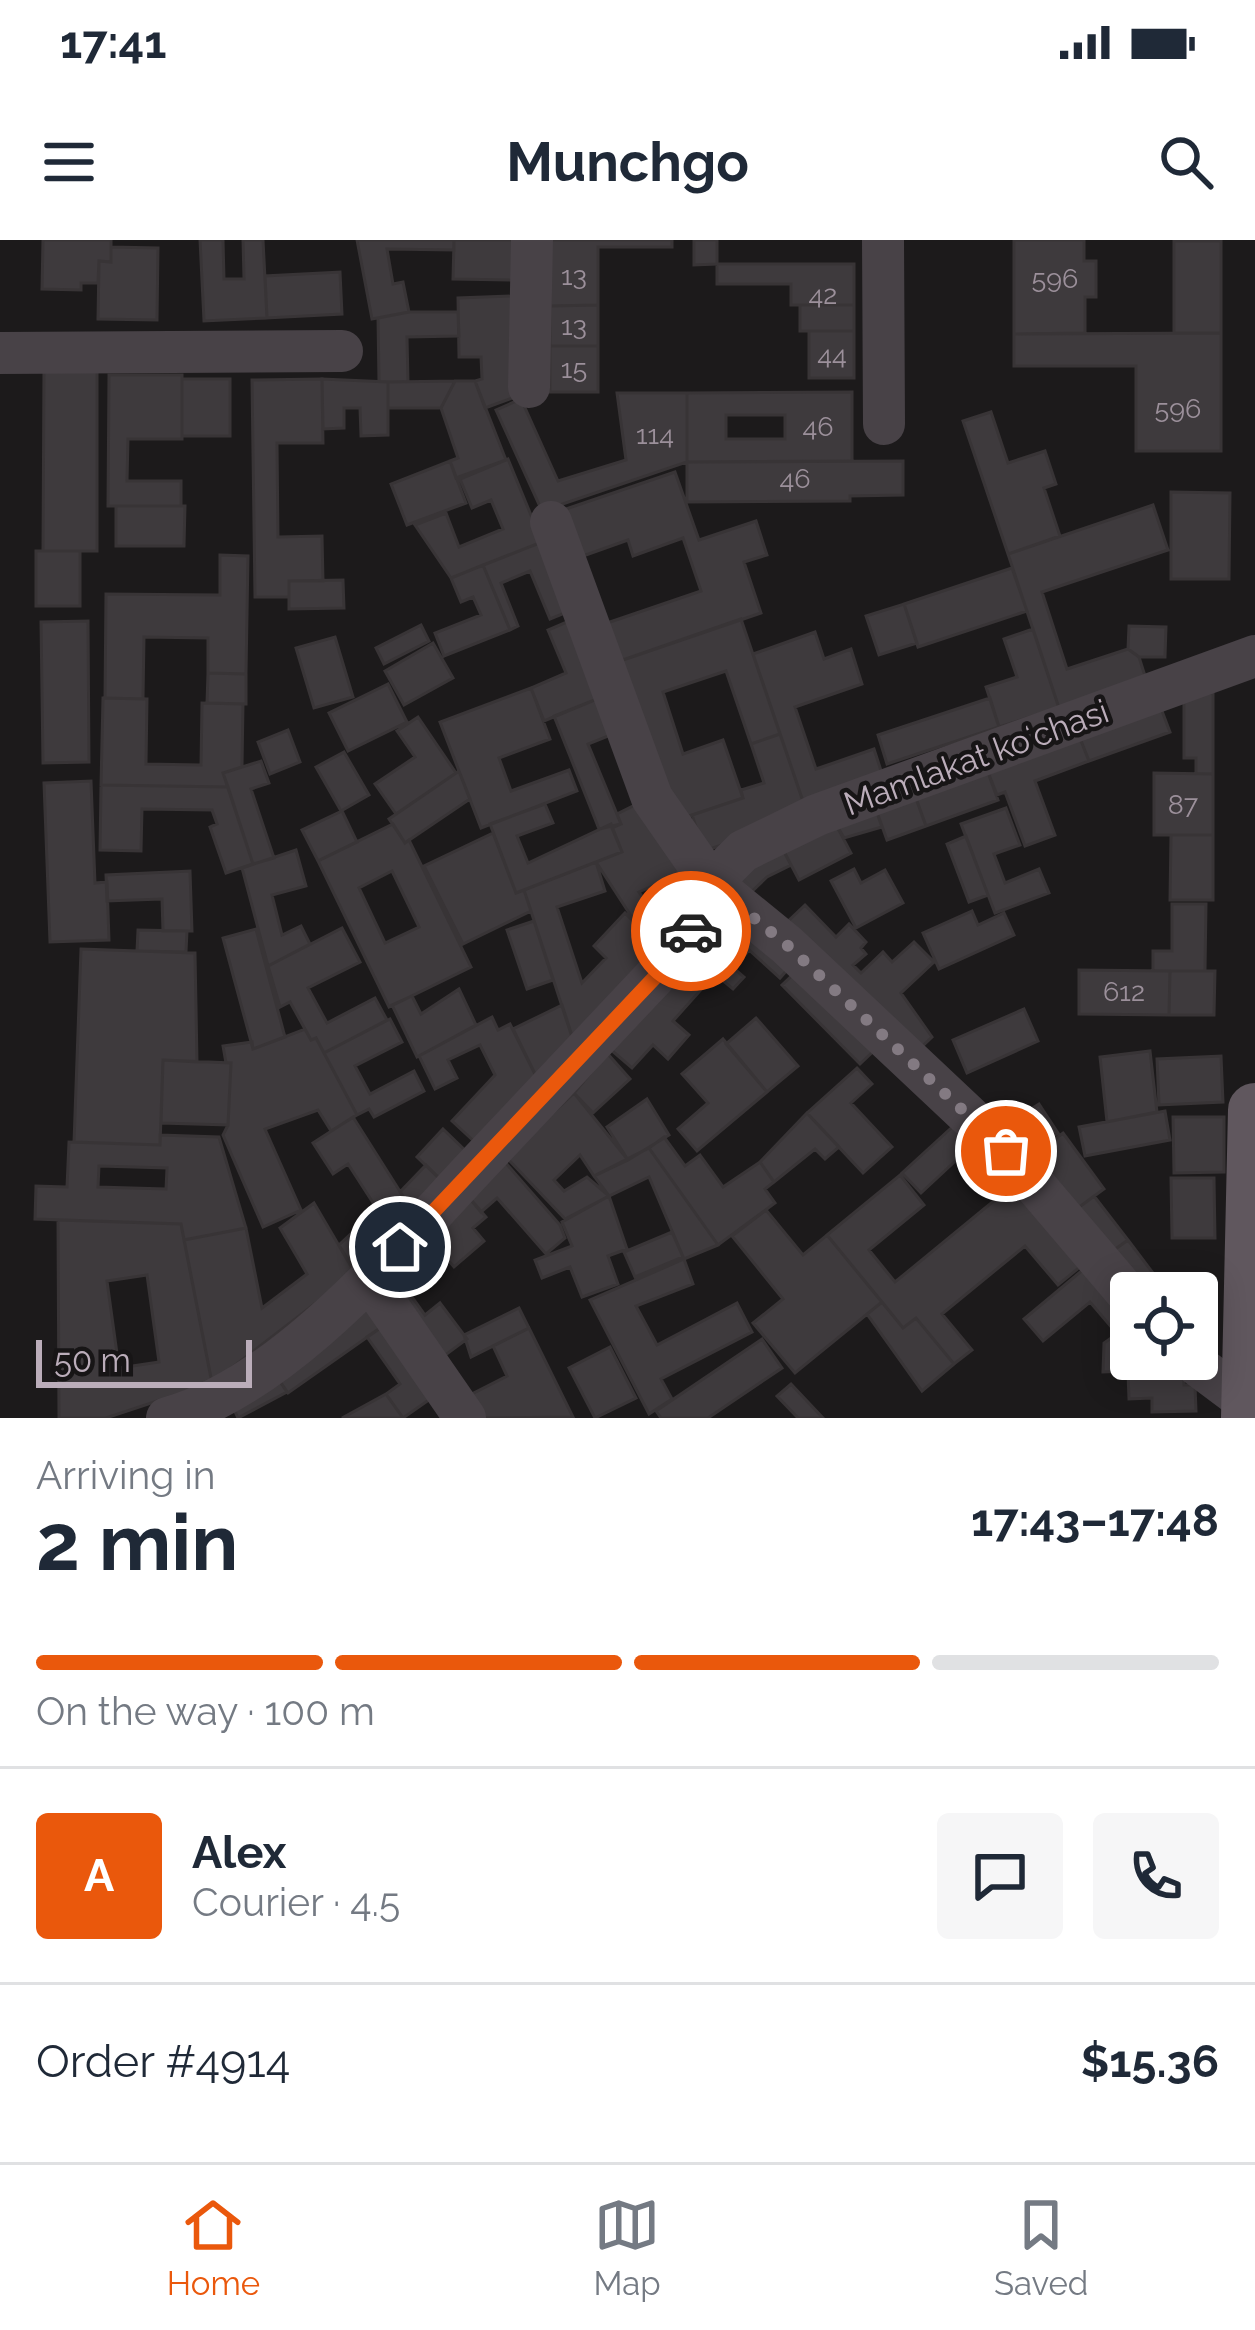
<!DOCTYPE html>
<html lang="en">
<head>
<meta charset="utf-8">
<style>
  body { margin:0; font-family:Raleway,sans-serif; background:#f6f6f7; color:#1f2937; height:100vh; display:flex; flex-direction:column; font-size:45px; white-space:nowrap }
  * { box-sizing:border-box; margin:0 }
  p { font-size:39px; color:#747a83 }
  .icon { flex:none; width:66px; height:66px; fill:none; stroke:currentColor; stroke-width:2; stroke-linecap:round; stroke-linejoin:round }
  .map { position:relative; height:1178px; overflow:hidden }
  .panel { display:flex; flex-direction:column; background:#fff; flex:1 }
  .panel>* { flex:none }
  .fabs { position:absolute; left:1110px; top:1032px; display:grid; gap:24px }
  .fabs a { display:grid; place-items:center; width:108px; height:108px; border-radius:12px; background:#fff; box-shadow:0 6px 30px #0003; font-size:60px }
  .scale { position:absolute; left:36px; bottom:30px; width:216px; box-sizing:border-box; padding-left:12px; border:6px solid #bbadba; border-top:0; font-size:33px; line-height:42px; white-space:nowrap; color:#bbadba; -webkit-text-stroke:9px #171516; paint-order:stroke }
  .pin { position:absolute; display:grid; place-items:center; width:102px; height:102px; color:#fff; margin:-51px; border:6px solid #fff; border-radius:50%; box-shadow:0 3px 12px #0007 }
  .courier { position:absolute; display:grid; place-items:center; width:120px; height:120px; margin:-60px; border:9px solid #ea580c; border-radius:50%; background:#fff; color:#222; box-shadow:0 3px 15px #0007 }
  .head em { font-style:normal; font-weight:700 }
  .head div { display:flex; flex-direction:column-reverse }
  .head { display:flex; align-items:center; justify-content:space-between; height:204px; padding:0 36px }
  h1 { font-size:78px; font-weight:700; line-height:90px }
  .bar { display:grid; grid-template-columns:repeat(4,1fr); gap:18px 12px; align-content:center; height:144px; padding:0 36px }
  .bar i { height:15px; border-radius:9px; background:#e0e1e3 }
  .bar .selected { background:#ea580c }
  .bar p { grid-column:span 4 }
  .line { display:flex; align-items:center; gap:30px; padding:0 36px; border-top:3px solid #e0e1e3 }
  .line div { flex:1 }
  .round { display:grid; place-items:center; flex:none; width:126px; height:126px; border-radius:12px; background:#f6f6f7 }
  .status { display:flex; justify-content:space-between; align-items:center; height:84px; padding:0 60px; background:#fff; direction:ltr }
  .status svg { height:33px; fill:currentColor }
  header { display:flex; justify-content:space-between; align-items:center; height:156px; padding:0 36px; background:#fff; font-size:54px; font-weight:700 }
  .tab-bar { display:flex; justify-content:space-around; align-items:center; height:168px; border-top:3px solid #e0e1e3; background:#fff; font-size:33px; color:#747a83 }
  .tab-bar a { display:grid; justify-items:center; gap:6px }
  .tab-bar .selected { color:#ea580c }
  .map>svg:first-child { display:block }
</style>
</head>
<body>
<div class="status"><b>17:41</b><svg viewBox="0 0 49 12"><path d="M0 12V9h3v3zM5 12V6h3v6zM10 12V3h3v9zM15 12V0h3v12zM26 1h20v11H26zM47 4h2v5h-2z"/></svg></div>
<header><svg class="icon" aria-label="menu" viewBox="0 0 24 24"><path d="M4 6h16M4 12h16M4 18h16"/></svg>Munchgo<svg class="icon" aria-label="search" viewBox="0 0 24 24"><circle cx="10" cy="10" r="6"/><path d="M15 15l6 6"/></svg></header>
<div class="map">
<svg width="1255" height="1178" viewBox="0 0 1255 1178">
  <rect width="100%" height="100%" fill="#1c1a1b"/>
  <path fill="#3e3a3d" stroke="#383436" stroke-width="3" fill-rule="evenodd" d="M43 0H111V22L99 21 98 43H81V50L42 49Z
    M200 0H223L224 39H244L243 0H263L267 78 204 81Z
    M357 0H454V10L387 9 393 44 403 42 409 72 372 79Z
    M454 0H514L513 40 453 39Z
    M550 0H672V7H598V65L550 66Z
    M694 0H717V24L694 25Z
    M1014 0H1084V21H1096V57H1085V93L1014 94Z
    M1174 1H1221V93H1174Z
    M111 7 158 8 157 80 98 79 99 21 111 22Z
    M717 24H854V65H791V44H717Z
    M340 32 342 74 267 78 265 36Z
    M513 56 515 157 485 168 475 141 482 139 481 117H459L458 58Z
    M598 65V106H550V66Z
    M800 65H854V91H800Z
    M409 72H458L459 96 407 97 408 142H379L378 78Z
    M809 91H854V138H809Z
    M1221 93V211H1136V126H1014V94Z
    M550 106H598V152H550Z
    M44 125H97V311H43Z
    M109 135H182V199H128L127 241H181V266H108Z
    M182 139H230V196H182Z
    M322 139 323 203H277L278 297 322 296 323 341H289V357H255L252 140Z
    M322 139 388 142V195L361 196 360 168H344V188L323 189Z
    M455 141 441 168H388V142Z
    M455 141H475L506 220 456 238 450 221 458 218 441 168Z
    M852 152V221L687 222V153ZM726 175H785V199H726Z
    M617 153H687V222L542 271 496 170 521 159 558 241 626 220Z
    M991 172 1008 223 1045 211 1056 244 1044 248 1060 296 1008 314 963 181Z
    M508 219 542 302 451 338 415 285 446 273 459 307 503 289 491 260 472 268 460 239Z
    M450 221 466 263 407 285 391 244Z
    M903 221V255L850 256V261L687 262V222Z
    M675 232 699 300 756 281 767 315 744 322 761 373 620 421 607 383 701 351 683 298 633 316 628 300 583 316 566 269Z
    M1171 252 1230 253 1229 339H1171Z
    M1153 265 1168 310 1042 352 1067 429 1128 409 1139 417 1146 439 1059 468 1008 314Z
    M116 266H185L184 306H116Z
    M542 302 570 371 550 379 530 331 501 343 518 386 510 390 483 325Z
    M36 311H80V366H36Z
    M220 315 248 316 246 434 208 433V398L144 397 143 459 105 458 106 354 220 355Z
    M483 325 510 390 444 416 435 393 481 375 473 357 461 362 451 338Z
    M1012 328 1027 371 918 407 904 364Z
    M343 340 344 368 289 369V341Z
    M904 364 917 403 879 415 866 376Z
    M576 378 607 455 544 481 531 448 566 433 548 390Z
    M741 379 780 494 751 504 726 431 663 452 683 514 723 500 743 558 683 578 669 561 620 421Z
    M88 381 89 522 43 523 41 382Z
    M421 385 429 401 384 424 376 408Z
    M1129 386 1166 387 1165 417H1139L1128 409Z
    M1033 389 1059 468 999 487 986 447 1017 437 1004 399Z
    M815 392 824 419 851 409 862 444 795 467 816 529 874 509 887 549 808 576 753 414Z
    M335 397 353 457 314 468 296 408Z
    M433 403 453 438 404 465 385 431Z
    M208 433 246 434V464L207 463Z
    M388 444 407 482 348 511 329 473Z
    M531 448 550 499 499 518 511 551 569 530 577 551 481 588 440 482Z
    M1184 453H1213V534H1196V518H1184Z
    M607 455 621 491 588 504 621 584 599 589 554 476Z
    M103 458 147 459 146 524 201 525 202 463 243 464 242 527 223 533 228 547 101 545Z
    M990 458 999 487 887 524 878 495Z
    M1159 463 1170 492 1089 521 1078 493Z
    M418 477 456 533 396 574 375 544 415 517 397 491Z
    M288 490 300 522 270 534 258 502Z
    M1078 493 1089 521 1035 541 1055 595 1025 606 1005 552 997 555 986 527Z
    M780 494 808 576 704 611 692 575 743 558 741 550 764 543 751 504Z
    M344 512 369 555 341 571 316 527Z
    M261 521 269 543 251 549 274 618 253 624 223 533Z
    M986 527 998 560 926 586 913 550Z
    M459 531 470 559 405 603 389 579Z
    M1154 533 1213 534V595H1154Z
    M91 541 95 643 107 642 109 700 50 702 44 543Z
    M101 545 228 547 253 624 226 633 210 587 217 584 212 570 142 569 141 611 100 610Z
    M913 550 926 586 887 600 874 564Z
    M645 560 686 631 639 652 672 698 660 707 637 685 596 622 622 612 612 588 621 584 617 574Z
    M545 564 553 583 517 596 528 623 611 584 622 612 516 653 490 584Z
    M874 564 882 587 844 598 832 577Z
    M1006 568 1020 605 994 614 1005 643 1039 629 1049 653 995 673 961 584Z
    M342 571 357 602 318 621 302 590Z
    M832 577 851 613 799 640 780 604Z
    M393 584 405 603 409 600 471 727 389 767 318 621ZM392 631 419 687 385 703 359 648Z
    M493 593 516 653 524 650 531 671 463 704 424 626Z
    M1171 595H1213V660H1170Z
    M966 596 988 655 969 662 947 604Z
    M780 604 791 625 767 637 745 658 728 640Z
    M296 610 306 646 272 655 282 695 301 686 310 704 268 726 242 628Z
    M596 622 605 651 557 667 582 743 606 718 594 706 625 673 665 713 575 806 524 650Z
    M854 629 861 643 885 630 903 663 856 688 831 641Z
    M190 631 192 691H163L162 659 107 661 106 635Z
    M1172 664H1206L1205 731H1153V711H1172Z
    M805 665 836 697 849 684 866 702 861 708 866 714 853 725 861 733 883 712 892 722 914 702 934 722 901 753 932 797 911 817 785 684Z
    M736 668 795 721 780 738 749 710 734 728 705 703Z
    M972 671 978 685 1004 673 1014 695 939 729 923 693Z
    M534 681 553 740 527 749 507 690Z
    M342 688 360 722 308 748 327 783 375 758 387 780 324 813 316 798 311 800 290 762 280 767 268 726Z
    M256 689 285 797 253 809 223 698Z
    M138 690 187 691 186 712 137 711Z
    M705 703 744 737 733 749 715 734 673 781 689 795 668 819 653 805 632 828 610 809Z
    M81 709 195 713 197 822 163 820 160 905 74 902Z
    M802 726 880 805 860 824 782 745Z
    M1079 730 1170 731 1169 775 1079 774Z
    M1170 731H1215L1214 775H1169Z
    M459 749 476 785 417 817 392 765 412 756 421 774Z
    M562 765 574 802 537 838 513 789Z
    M1024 769 1038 801 967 833 953 800Z
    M492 777 498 790 510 784 539 842 479 906 452 881 495 835 480 805 448 820 457 838 435 849 419 816Z
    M756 778 798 826 767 852 726 804Z
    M390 779 402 802 355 826 370 854 414 831 424 851 374 877 369 869 357 875 324 813Z
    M305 789 311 800 316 798 357 875 331 891 318 870 265 889 301 970 263 987 223 895 228 885 231 823H226L223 806 252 802 253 809Z
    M723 799 767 852 697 911 678 889 708 863 682 834Z
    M1150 811 1157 872 1107 882 1100 817Z
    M607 813 630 839 593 873 574 853Z
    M1221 816 1223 862 1159 865 1157 819Z
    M163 820 231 823 228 885 161 883Z
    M857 828 872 844 851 863 892 907 863 933 807 873Z
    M574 853 628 920 594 936 580 915 554 940 564 951 587 937 609 956 565 979 506 917Z
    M647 859 669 895 628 920 607 887Z
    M1039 864 1058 893 1023 915 1005 885Z
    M1165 871 1170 900 1085 916 1079 887Z
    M807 873 839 907 825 919 815 909 774 942 760 922Z
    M353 877 413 972 354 1030 339 1005 377 969 348 924 333 934 313 903Z
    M1173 877H1224V932L1174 933Z
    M961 879 980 898 921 953 902 933Z
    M443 889 469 914 443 942 417 917Z
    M1063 893 1104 949 1074 971 1032 916Z
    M160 895 219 897 246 988 184 1000 181 984 35 979 36 946 67 947 69 902 160 905ZM99 926 167 928 166 949 98 947Z
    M664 897 685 926 700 915 723 947 760 922 774 942 765 949 775 963 718 1005 649 908Z
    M649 908 718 1005 684 1019 649 937 609 956 594 936Z
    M504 921 560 985 565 998 546 1014 497 958 481 972 466 954Z
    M426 925 443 942 413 972 400 952Z
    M900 935 924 965 869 1010 895 1042 1018 941 1086 1022 1058 1045 1025 1006 942 1074 972 1110 954 1124 916 1078 903 1088 827 995Z
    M1171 938H1214L1215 998H1172Z
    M466 954 486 977 473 988 484 1001 454 1027 423 991Z
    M609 956 627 1009 608 1016 618 1044 582 1057 570 1027 542 1038 535 1020 572 1006 562 982Z
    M1094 956 1128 1000 1107 1015 1074 971Z
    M314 963 355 1033 212 1143 184 1000 246 988 262 1068 307 1034 280 988Z
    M766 970 803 1015 827 995 882 1062 795 1133 753 1083 783 1059 732 996Z
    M58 980 181 984 212 1143 106 1178H59ZM147 1035 159 1122 119 1128 107 1041Z
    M672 992 683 1017 635 1037 624 1012Z
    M428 997 447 1018 425 1041 404 1017Z
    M1128 1000 1159 1041 1193 1039 1194 1053H1136L1107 1015Z
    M404 1017 425 1041 410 1054 425 1075 440 1063 467 1099 436 1122 376 1041Z
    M684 1019 693 1044 636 1066 657 1105 737 1063 752 1092 661 1139 672 1159 649 1174 590 1060Z
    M1091 1023 1131 1070V1084L1118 1095 1090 1062 1043 1101 1024 1079Z
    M373 1059 389 1082 288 1153 272 1130Z
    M882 1062 903 1088 916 1078 954 1124 922 1151 867 1074Z
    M519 1068 529 1088 471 1117 464 1095Z
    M389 1082 439 1153 403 1178 386 1154 400 1144 367 1097Z
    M1131 1084 1128 1131 1103 1132 1104 1103Z
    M529 1088 573 1177 476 1178 466 1157 507 1136 493 1106Z
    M762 1099 782 1128 708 1178H661L656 1171Z
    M610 1107 636 1158 595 1178 569 1128Z
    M1127 1108 1131 1119 1183 1123 1184 1145H1195L1196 1171 1152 1172V1158L1129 1159Z
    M272 1130 287 1152 238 1178 229 1159Z
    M791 1144 823 1178H798L777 1156Z
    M386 1154 403 1178H342Z"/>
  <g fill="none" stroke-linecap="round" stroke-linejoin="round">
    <path stroke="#484247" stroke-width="42" d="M883 0 884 184
      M0 113 342 111
      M529 147 532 0
      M551 282 652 558 711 643 787 705 1006 911 1131 1058
      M369 1039 465 1178
      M1189 1119 1248 1163
      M167 1178C283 1147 398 1009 478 924 544 854 609 785 675 715L696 684 711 643 743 611 817 575 1255 416"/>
    <path stroke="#60575e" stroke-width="54" d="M1248 1178 1255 870"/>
  </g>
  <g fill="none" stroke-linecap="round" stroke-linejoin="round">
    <path stroke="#837a82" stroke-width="12" stroke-dasharray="0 21.6" d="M691 691 711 643 787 705 1006 911"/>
    <path stroke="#ea580c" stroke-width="15" d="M400 1007 675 716 691 691"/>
  </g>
  <g text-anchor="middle" stroke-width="9" stroke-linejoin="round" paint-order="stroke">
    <g font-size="27" fill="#9c909b">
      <text x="574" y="45">13</text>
      <text x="1055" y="48">596</text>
      <text x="823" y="64">42</text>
      <text x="574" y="95">13</text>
      <text x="832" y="124">44</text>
      <text x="574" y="138">15</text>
      <text x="1178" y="178">596</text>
      <text x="818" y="196">46</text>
      <text x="655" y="204">114</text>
      <text x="795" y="248">46</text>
      <text x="1183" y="574">87</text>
      <text x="1124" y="761">612</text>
    </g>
    <g font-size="33" fill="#bbadba" stroke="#171516">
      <text transform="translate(976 517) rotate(-20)" y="12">Mamlakat koʻchasi</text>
    </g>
  </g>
</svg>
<div class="fabs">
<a><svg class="icon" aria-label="locate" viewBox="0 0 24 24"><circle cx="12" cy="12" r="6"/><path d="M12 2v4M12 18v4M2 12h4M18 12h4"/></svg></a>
</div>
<div class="scale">50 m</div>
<div class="pin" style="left:1006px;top:911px;background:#ea580c"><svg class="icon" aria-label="bag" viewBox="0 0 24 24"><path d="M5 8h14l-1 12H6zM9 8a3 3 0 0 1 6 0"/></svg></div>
<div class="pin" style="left:400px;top:1007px;background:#1f2937"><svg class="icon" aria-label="home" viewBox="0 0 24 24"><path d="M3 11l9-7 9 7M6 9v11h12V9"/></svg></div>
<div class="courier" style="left:691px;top:691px"><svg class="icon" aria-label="car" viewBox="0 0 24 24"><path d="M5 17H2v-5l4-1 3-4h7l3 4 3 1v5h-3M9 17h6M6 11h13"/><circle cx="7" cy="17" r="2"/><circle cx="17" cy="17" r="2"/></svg></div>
</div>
<section class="panel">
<div class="head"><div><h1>2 min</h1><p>Arriving in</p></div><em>17:43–17:48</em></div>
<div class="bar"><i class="selected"></i><i class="selected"></i><i class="selected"></i><i></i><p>On the way · 100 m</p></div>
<div class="line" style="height:216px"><b class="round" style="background:#ea580c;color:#fff">A</b><div><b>Alex</b><p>Courier · 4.5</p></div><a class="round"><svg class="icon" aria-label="chat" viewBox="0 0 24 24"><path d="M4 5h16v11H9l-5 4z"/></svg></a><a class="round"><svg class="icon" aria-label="phone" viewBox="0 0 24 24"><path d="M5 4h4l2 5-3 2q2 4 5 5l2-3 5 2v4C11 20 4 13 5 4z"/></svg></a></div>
<div class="line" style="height:156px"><div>Order #4914</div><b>$15.36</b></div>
</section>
<nav class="tab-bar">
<a class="selected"><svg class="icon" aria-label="home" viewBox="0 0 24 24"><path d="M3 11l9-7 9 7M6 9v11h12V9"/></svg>Home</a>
<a><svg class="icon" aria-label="map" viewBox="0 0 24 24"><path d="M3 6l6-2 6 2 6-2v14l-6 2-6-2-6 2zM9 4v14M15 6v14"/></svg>Map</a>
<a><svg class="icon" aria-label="saved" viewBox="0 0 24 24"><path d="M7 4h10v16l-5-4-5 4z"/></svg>Saved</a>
</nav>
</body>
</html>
